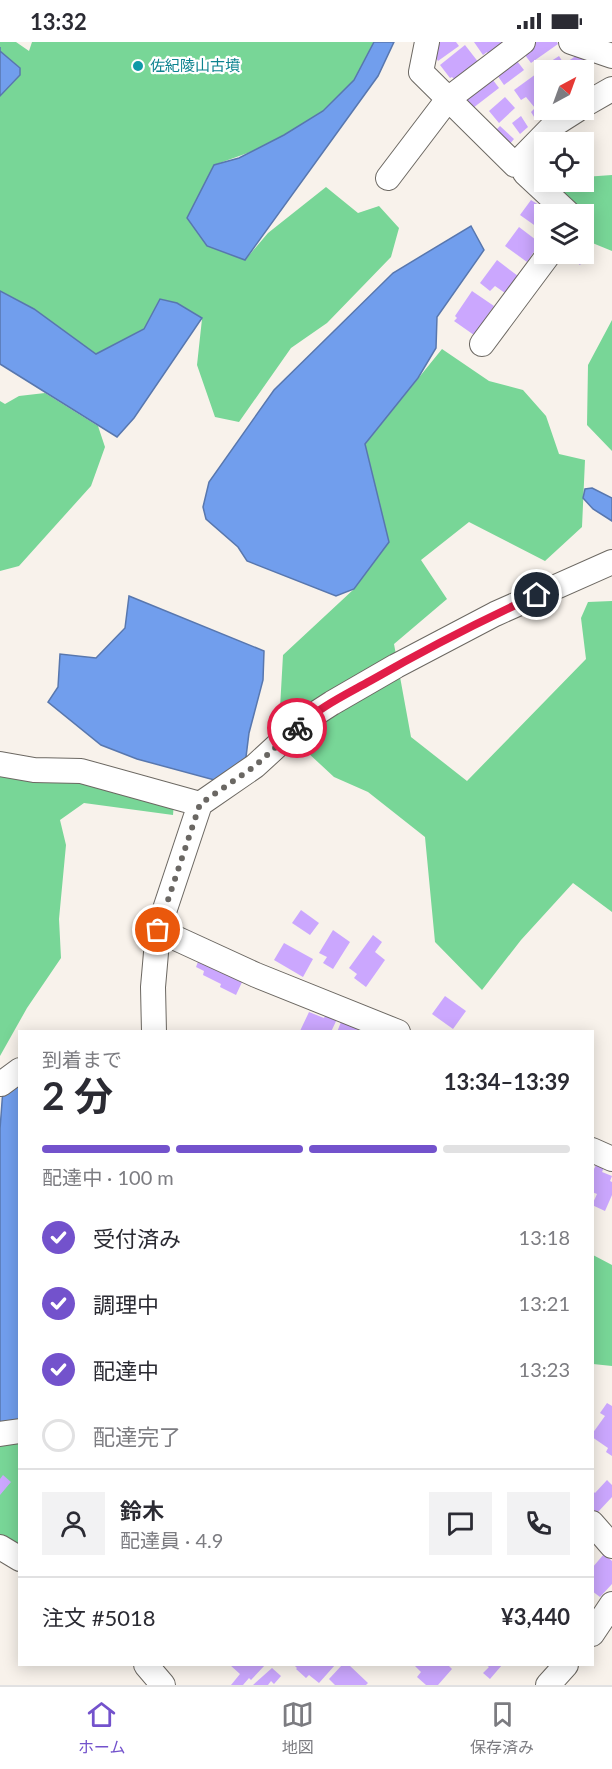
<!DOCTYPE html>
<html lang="ja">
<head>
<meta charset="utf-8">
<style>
  body { margin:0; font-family:Lato,"Noto Sans JP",sans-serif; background:#f2f2f3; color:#2b2b33; height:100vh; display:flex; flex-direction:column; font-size:22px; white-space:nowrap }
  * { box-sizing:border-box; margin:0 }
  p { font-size:20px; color:#7c7c81 }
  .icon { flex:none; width:33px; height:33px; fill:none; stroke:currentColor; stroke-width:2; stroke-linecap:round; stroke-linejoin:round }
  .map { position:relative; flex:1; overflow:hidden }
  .drawer { position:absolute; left:18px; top:988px; width:576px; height:636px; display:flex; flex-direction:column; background:#fff; border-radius:0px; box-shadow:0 3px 15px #0003 }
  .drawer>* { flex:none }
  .needle { width:39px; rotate:41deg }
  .controls { position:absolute; left:534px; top:18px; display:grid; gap:12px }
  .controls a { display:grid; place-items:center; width:60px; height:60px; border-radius:0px; background:#fff; box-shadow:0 3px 15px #0003; font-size:30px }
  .pin { position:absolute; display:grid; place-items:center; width:51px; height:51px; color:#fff; margin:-26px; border:3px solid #fff; border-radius:50%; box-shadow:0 2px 6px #0007 }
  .courier { position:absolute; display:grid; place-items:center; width:60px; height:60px; margin:-30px; border:4px solid #e11d48; border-radius:50%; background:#fff; color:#222; box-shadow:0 2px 8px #0007 }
  .head em { font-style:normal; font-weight:700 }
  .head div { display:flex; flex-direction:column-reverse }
  .head { display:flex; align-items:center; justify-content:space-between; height:102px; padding:0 24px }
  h1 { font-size:39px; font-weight:700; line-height:45px }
  .bar { display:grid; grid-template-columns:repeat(4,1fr); gap:9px 6px; align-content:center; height:72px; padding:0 24px }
  .bar i { height:8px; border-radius:4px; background:#e1e1e2 }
  .bar .selected { background:#7352cc }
  .bar p { grid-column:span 4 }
  .line { display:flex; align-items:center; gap:15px; padding:0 24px; border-top:2px solid #e1e1e2 }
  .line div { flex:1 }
  .round { display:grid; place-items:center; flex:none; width:63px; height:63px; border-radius:0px; background:#f2f2f3 }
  ol { padding:0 24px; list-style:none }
  li { display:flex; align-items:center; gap:18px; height:66px }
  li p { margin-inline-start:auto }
  li .icon { padding:6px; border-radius:50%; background:#7352cc; color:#fff; stroke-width:4 }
  li:last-child { color:#7c7c81 }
  li i { width:33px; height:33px; border:3px solid #e1e1e2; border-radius:50% }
  .status { display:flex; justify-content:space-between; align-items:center; height:42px; padding:0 30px; background:#fff; direction:ltr }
  .status svg { height:16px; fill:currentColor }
  .dock { display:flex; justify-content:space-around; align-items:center; height:84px; border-top:2px solid #e1e1e2; background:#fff; font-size:16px; color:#7c7c81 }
  .dock a { display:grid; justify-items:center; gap:3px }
  .dock .selected { color:#7352cc }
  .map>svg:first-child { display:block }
</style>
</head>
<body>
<div class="status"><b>13:32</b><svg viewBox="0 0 49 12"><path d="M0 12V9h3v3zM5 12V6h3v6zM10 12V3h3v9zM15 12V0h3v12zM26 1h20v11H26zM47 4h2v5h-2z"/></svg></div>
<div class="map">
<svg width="612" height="1643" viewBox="0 0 612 1643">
  <rect width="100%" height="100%" fill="#f8f2eb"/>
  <path fill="#78d697" d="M0 0H16L29 9 32 0H382L342 77 214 123 245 218 268 191 326 145 358 171 379 164 399 186 391 215 327 281 291 306 239 380 215 375 197 323 202 277 177 261 160 257 144 287 96 312 34 267 0 249V54L20 33V26L0 9Z
    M612 133V209L590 200 584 194V172L558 171 560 140H584V135Z
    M612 278V409L587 383 588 323Z
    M442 307 489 339 523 348 546 374 559 412 585 418 582 485 545 519 469 480 421 518 447 557 394 602 411 695 467 739 586 617 581 576 588 560 612 559V870L573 841 521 898 482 948 435 900 425 795 368 750 334 735 279 684 283 613 354 547 389 500 365 402Z
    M45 351 98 384 105 405 91 444 19 524 0 529V359L5 362 19 354Z
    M0 729 175 747 173 773 84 761 60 778 66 803 59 877 61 916 27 966 0 1014Z
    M593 1213 612 1223V1324L593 1322Z
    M19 1395V1509L0 1496V1396Z"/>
  <path fill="#719eed" stroke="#5877ae" stroke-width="1.5" d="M374 0H394L378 34 245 218 207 204 187 176 214 123 239 116 284 93 323 69 354 38Z
    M0 5V9L20 26V33L0 54Z
    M471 184 484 208 437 275 436 306 418 336 365 402 389 500 354 547 336 554 247 519 238 505 206 477 203 465 209 440 274 348 393 231Z
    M0 249 34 267 96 312 144 287 160 257 177 261 202 276 134 376 117 395 0 322Z
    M592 446 612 456V479L593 467 583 456 585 447Z
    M129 554 264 609 263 638 249 691 245 723 218 739 137 717 101 703 48 660 58 645 60 612 96 616 125 586Z
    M19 1044V1380L0 1384V1087L3 1047Z"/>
  <path fill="#cba7fe" d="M435 0H456L459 4 438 19 432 10 439 5Z
    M474 0H505L489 14 487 10 483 13Z
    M536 0H557L558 2 531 21 525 13 520 11Z
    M465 3 479 21 456 39 452 35 450 36 440 23Z
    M580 11 585 18 568 28H549L545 23 559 14 564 22Z
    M514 15 524 28 504 43 495 30Z
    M536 32 544 43V68H550L536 78 531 70 535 66 526 55 521 58 514 48Z
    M490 34 499 46 473 66 464 55Z
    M505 55 515 66 499 81 489 69Z
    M521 74 528 85 520 92 512 81Z
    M500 84 514 97 509 103 495 89Z
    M531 158 553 172H544V190L520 173Z
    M519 185 540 201 527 220 505 204Z
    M584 207 589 211 580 223 565 212H584Z
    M497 218 518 234 513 245 511 243 505 251 495 244 490 249 480 241Z
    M472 249 494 264 487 274 489 275 474 293 454 279 457 276 455 274Z
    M301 868 319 881 310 893 292 881Z
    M333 888 350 900 333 927 323 921 327 915 319 911Z
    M373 893 382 900 375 910 385 918 366 945 354 936 357 932 349 926Z
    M284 901 313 917 303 935 274 918Z
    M199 917 243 938 236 953 220 945 221 942 203 933 204 929 196 925Z
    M445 954 466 969 453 987 432 972Z
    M309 970 324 976 326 972 337 977 331 990 300 989Z
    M341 980 366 990H337Z
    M598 1119 605 1123 602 1130 612 1134 610 1139 612 1140V1153L605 1169 592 1163 597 1152 592 1150V1131Z
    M607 1361 612 1364V1414L606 1410 608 1406 592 1395V1392L605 1374 600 1371Z
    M3 1433 11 1440 0 1453V1437Z
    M607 1438 612 1443V1455L597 1471 592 1466V1448L595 1451Z
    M604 1512 612 1519V1542L600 1555 592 1549V1526Z
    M230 1623H265L251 1638 249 1636 243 1643H231L240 1632Z
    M294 1623H335L319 1641 309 1633 306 1636 296 1627 297 1626Z
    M342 1623H349L368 1641 366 1643H335L329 1637Z
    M416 1623H448L452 1627 438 1643H426L417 1635 421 1630 415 1624Z
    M486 1623H502L490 1637 483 1631 489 1625Z
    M272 1626 281 1634 274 1642 271 1639 268 1643H253Z"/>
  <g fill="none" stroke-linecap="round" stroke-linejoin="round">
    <defs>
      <path id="minor" d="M427 0 421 30 515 123 555 82 577 68
        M571 0 612 14
        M584 63 612 47
        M523 116 525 131 569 172
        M388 136 448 57 523 0
        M482 302 549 212
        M0 722 34 728 81 729 200 762
        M158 888 256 933 398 990
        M154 990 153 945 158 888 200 762 255 724 304 679 332 661 396 624 495 572 612 520
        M1 1042 20 1028
        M592 1108 612 1117
        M0 1392 20 1389
        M592 1481 612 1504
        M0 1505 20 1517
        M592 1592 612 1562
        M146 1623 163 1643
        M548 1643 566 1623"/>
    </defs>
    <use href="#minor" stroke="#6c6862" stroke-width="26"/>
    <use href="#minor" stroke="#fff" stroke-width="24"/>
  </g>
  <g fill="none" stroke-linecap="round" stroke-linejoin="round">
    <path stroke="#6a6763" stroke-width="6" stroke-dasharray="0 10.8" d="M158 888 200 762 255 724 297 686"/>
    <path stroke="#e11d48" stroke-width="8" d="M297 686C318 666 345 653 370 639 424 608 480 579 537 553"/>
  </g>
  <circle fill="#0f9aa8" stroke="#fff" stroke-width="2" cx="138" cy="24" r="6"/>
  <g text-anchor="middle" stroke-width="4.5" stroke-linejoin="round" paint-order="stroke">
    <g font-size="15" fill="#0d838f" stroke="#fff" text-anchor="start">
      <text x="150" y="29">佐紀陵山古墳</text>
    </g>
  </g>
</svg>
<div class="controls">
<a><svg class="needle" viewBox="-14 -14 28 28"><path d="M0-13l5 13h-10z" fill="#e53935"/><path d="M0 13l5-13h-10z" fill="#7c7c81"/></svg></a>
<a><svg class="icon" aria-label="locate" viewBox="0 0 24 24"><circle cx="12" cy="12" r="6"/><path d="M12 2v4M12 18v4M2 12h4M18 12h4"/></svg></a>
<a><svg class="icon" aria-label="layers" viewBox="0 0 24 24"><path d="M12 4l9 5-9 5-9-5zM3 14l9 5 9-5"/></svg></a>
</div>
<div class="pin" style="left:158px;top:888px;background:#ea580c"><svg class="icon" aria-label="bag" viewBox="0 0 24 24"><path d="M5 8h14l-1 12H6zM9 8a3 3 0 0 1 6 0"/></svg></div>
<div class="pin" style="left:537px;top:553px;background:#1f2937"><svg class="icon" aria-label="home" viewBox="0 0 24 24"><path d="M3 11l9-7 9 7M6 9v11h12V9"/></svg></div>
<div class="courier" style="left:297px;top:686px"><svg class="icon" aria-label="bike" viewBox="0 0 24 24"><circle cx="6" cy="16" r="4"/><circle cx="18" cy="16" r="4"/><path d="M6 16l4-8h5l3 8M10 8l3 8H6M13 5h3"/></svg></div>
<section class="drawer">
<div class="head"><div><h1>2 分</h1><p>到着まで</p></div><em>13:34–13:39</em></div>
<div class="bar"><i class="selected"></i><i class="selected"></i><i class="selected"></i><i></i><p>配達中 · 100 m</p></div>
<ol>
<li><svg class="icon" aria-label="check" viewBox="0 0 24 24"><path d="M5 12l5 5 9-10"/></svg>受付済み<p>13:18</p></li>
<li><svg class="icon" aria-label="check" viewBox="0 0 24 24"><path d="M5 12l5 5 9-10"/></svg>調理中<p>13:21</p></li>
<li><svg class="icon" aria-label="check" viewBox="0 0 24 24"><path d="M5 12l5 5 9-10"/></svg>配達中<p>13:23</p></li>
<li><i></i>配達完了</li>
</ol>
<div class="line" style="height:108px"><a class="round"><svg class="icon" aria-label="person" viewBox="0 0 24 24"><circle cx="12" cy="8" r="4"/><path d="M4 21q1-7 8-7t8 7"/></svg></a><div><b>鈴木</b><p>配達員 · 4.9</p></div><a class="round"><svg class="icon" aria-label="chat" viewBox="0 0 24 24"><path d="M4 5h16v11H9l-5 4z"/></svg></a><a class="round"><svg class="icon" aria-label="phone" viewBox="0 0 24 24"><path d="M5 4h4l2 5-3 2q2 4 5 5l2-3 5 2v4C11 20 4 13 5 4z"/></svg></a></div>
<div class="line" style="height:78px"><div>注文 #5018</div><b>¥3,440</b></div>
</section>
</div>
<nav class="dock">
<a class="selected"><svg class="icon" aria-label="home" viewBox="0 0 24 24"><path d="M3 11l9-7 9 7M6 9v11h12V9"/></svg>ホーム</a>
<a><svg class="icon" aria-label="map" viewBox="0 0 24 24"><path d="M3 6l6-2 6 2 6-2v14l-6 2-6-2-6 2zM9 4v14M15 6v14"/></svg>地図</a>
<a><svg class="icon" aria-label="saved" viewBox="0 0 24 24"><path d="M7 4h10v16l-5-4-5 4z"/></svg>保存済み</a>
</nav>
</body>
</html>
